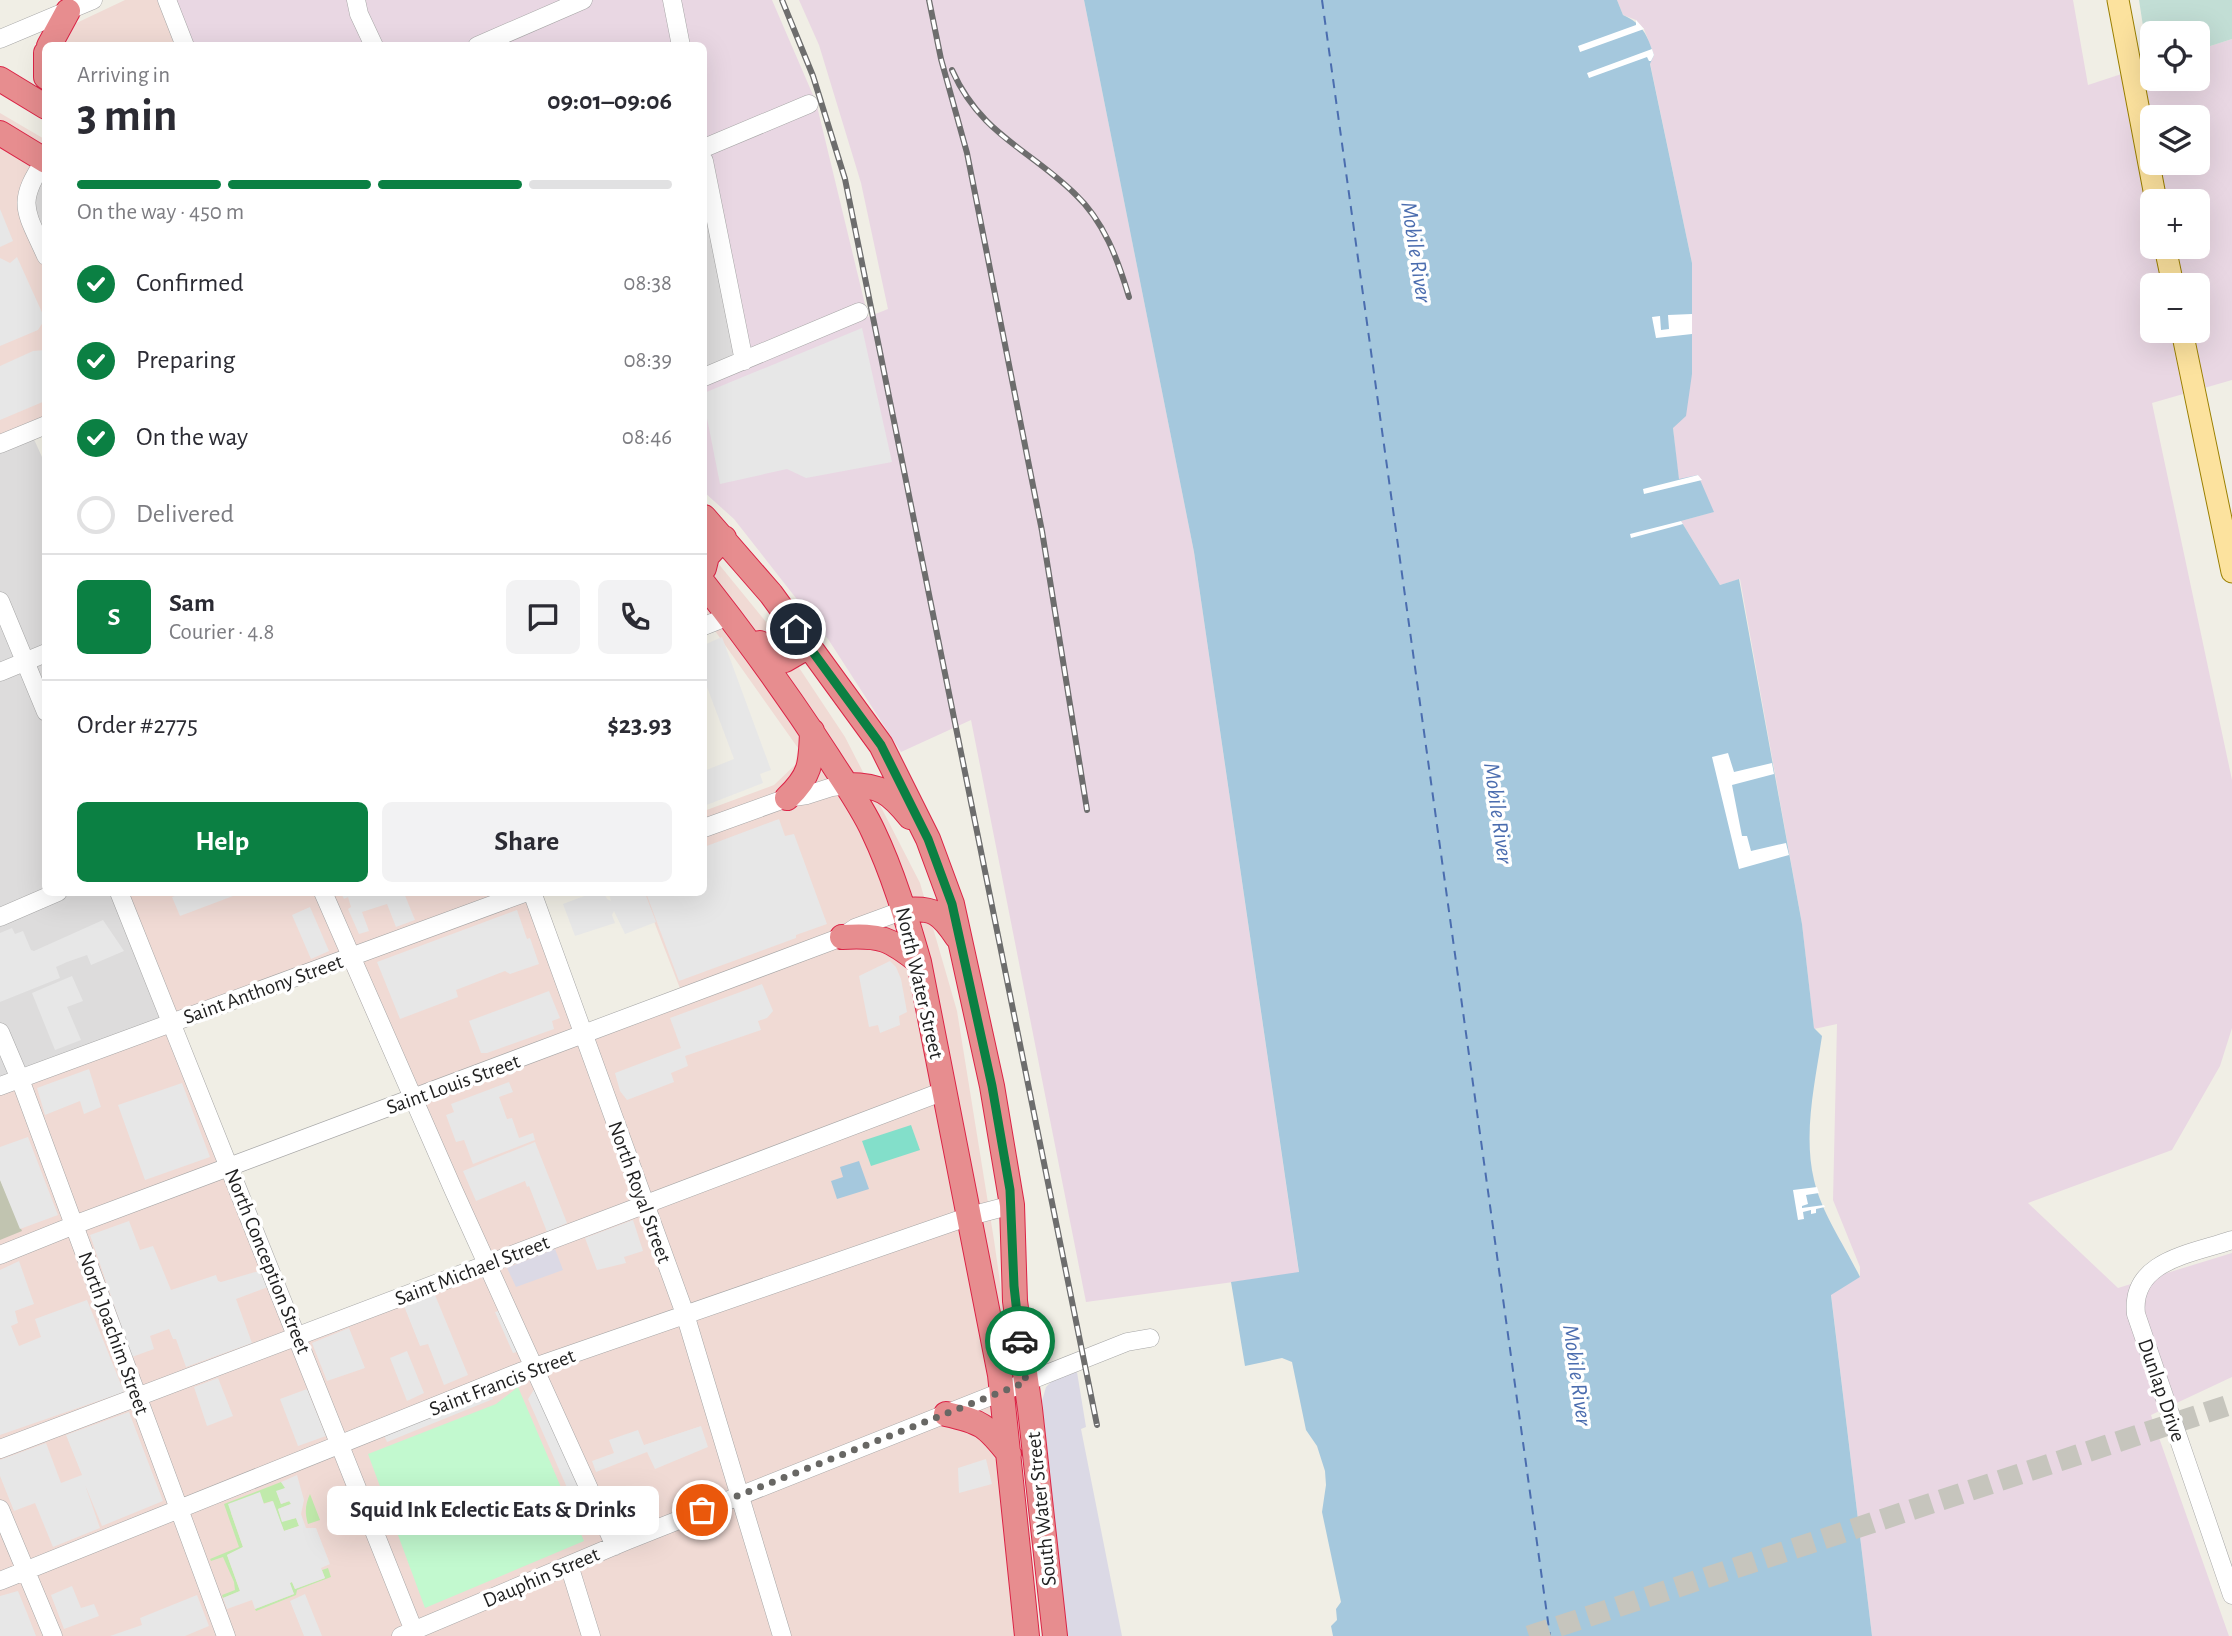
<!DOCTYPE html>
<html lang="en">
<head>
<meta charset="utf-8">
<style>
  body { margin:0; font-family:"Alegreya Sans",sans-serif; background:#f2f2f3; color:#2b2b33; height:100vh; display:flex; flex-direction:column; font-size:26px; white-space:nowrap }
  * { box-sizing:border-box; margin:0 }
  p { font-size:23px; color:#7c7c81 }
  .icon { flex:none; width:38px; height:38px; fill:none; stroke:currentColor; stroke-width:2; stroke-linecap:round; stroke-linejoin:round }
  .map { position:relative; flex:1; overflow:hidden }
  .sheet { position:absolute; left:42px; top:42px; width:665px; height:854px; display:flex; flex-direction:column; background:#fff; border-radius:10px; box-shadow:0 7px 28px #0002 }
  .sheet>* { flex:none }
  .fabs { position:absolute; left:2140px; top:21px; display:grid; gap:14px }
  .fabs a { display:grid; place-items:center; width:70px; height:70px; border-radius:10px; background:#fff; box-shadow:0 7px 28px #0002; font-size:35px }
  .pin { position:absolute; display:grid; place-items:center; width:60px; height:60px; color:#fff; margin:-30px; border:4px solid #fff; border-radius:50%; box-shadow:0 2px 7px #0007 }
  .courier { position:absolute; display:grid; place-items:center; width:70px; height:70px; margin:-35px; border:5px solid #0b8043; border-radius:50%; background:#fff; color:#222; box-shadow:0 2px 9px #0007 }
  .bubble { position:absolute; height:49px; border-radius:10px; background:#fff; box-shadow:0 7px 28px #0002; font-size:23px; font-weight:600; line-height:49px; text-align:center }
  .head em { font-style:normal; font-weight:600 }
  .head div { display:flex; flex-direction:column-reverse }
  .head { display:flex; align-items:center; justify-content:space-between; height:119px; padding:0 35px }
  h1 { font-size:46px; font-weight:600; line-height:52px }
  .bar { display:grid; grid-template-columns:repeat(4,1fr); gap:10px 7px; align-content:center; height:84px; padding:0 35px }
  .bar i { height:9px; border-radius:5px; background:#e1e1e2 }
  .bar .on { background:#0b8043 }
  .bar p { grid-column:span 4 }
  .line { display:flex; align-items:center; gap:18px; padding:0 35px; border-top:2px solid #e1e1e2 }
  .line div { flex:1 }
  .round { display:grid; place-items:center; flex:none; width:74px; height:74px; border-radius:10px; background:#f2f2f3 }
  ol { padding:0 35px; list-style:none }
  li { display:flex; align-items:center; gap:21px; height:77px }
  li p { margin-inline-start:auto }
  li .icon { padding:7px; border-radius:50%; background:#0b8043; color:#fff; stroke-width:4 }
  li:last-child { color:#7c7c81 }
  li i { width:38px; height:38px; border:4px solid #e1e1e2; border-radius:50% }
  .cta { display:flex; gap:14px; margin-top:auto; padding:14px 35px }
  .cta a { flex:1; height:80px; border-radius:10px; background:#0b8043; color:#fff; font-size:28px; font-weight:600; line-height:80px; text-align:center }
  .cta a+a { background:#f2f2f3; color:#2b2b33 }
  .map>svg:first-child { display:block }
</style>
</head>
<body>
<div class="map">
<svg width="2232" height="1636" viewBox="0 0 2232 1636">
  <rect width="100%" height="100%" fill="#f0eee5"/>
  <path fill="#dddcdc" d="M43 176 45 177V244L34 218V184Z
    M704 189 737 357 704 372Z
    M33 437 46 466V892L125 893 176 1016 0 1080V440Z"/>
  <path fill="#f0dad4" fill-rule="evenodd" d="M125 0H157L179 45 52 46 68 27Z
    M0 113 46 140 45 177 43 176 30 198 45 244V420L0 440Z
    M704 546 780 639 845 737 920 883 957 1011 994 1240 1011 1359 1038 1636H0V1080L176 1016 125 893H539L588 1026 681 991 643 893 704 892V811L774 785 795 765 798 748 713 628 704 631ZM345 966 477 1264 300 1330 179 1026Z"/>
  <path fill="#e9d7e3" fill-rule="evenodd" d="M157 0H772L816 102 868 317 888 309 861 183 819 45 799 0H1084L1194 552 1299 1273 1086 1302 971 720 901 752 828 639 734 519 704 492V385L740 370 704 189V46L179 45Z
    M1617 0H2073L2088 85 2152 64V79H2198V50L2232 39V380L2152 403 2232 780V1028L2220 1066 2172 1150 2028 1203 2118 1288 2232 1253V1377L2151 1415 2229 1636H1872L1831 1294 1860 1277V1267L1833 1200 1837 1024 1814 1029 1802 924 1740 579 1720 585 1681 521 1713 512 1679 480 1676 457 1673 428 1692 374V263L1650 63 1654 55 1644 29 1636 20 1623 15ZM2152 117H2198V163H2152ZM2152 201H2198V247H2152ZM2152 285H2198V331H2152Z"/>
  <path fill="#c1c4b0" d="M0 1179 22 1231 0 1240Z"/>
  <path fill="#c0eaab" d="M281 1482 286 1488 277 1492 281 1504 290 1501 291 1504 278 1509 282 1521 296 1518 299 1526 284 1531 272 1501 231 1513 243 1547 227 1555 240 1591 223 1598 222 1595 235 1590 234 1582 223 1557 211 1561 210 1559 239 1547 224 1504Z
    M310 1494 320 1520 308 1524C304 1511 306 1503 310 1494Z
    M328 1568 331 1577 297 1590 296 1595 256 1611 255 1609 294 1594 289 1583 292 1582 295 1589 325 1578 322 1570Z"/>
  <path fill="#c2ded5" d="M2139 0H2232V39L2198 50V33H2152V64L2149 65Z"/>
  <path fill="#c2f9cf" d="M518 1387 584 1541 425 1608 368 1454 496 1404Z"/>
  <path fill="#83dfca" d="M911 1125 920 1150 871 1166 862 1141Z"/>
  <path fill="#e7e7e7" d="M0 209 13 241 0 247Z
    M17 257 45 319 38 330 0 346V258L10 263Z
    M862 328 892 462 806 478 787 469 720 484 704 403V393Z
    M45 350V401L0 420V366L33 351Z
    M722 637 771 770 760 774 763 783 704 806V771L734 759 704 679V645Z
    M779 819 785 836 794 834 827 924 796 935V938L679 981 646 893 704 892V847Z
    M595 892 604 893 607 899 611 901 609 893H645L656 922 625 934 614 911 612 915 615 923 575 936 563 904Z
    M183 893V892L241 893 180 916 172 897Z
    M390 893H404L415 920 396 927 387 904 362 912 369 931 359 934 348 909 351 907 348 897 344 899 341 893Z
    M310 907 329 951 311 959 292 915Z
    M517 910 527 939 530 938 539 964 510 974 505 971 456 990 458 997 400 1019 377 962Z
    M103 920 124 951 91 965 87 955 67 962 56 967 60 978 0 1002V933L12 928 15 934 23 931 31 950 34 951Z
    M890 961 896 967 901 979 907 1012 899 1016 900 1025 880 1033 878 1025 869 1027 859 976Z
    M72 976 83 1001 67 1007 81 1040 55 1050 32 993Z
    M762 984 773 1011 767 1018 758 1021 761 1030 685 1056 688 1066 671 1073 674 1082 627 1100 620 1091 615 1073 681 1048 670 1018Z
    M549 991 560 1018 552 1021 554 1029 487 1053H481L469 1021Z
    M89 1069 101 1107 84 1114 80 1101 45 1115 37 1088Z
    M509 1082 513 1092 499 1097 507 1119 512 1118 519 1138 533 1133 535 1140 473 1164 464 1140 456 1142 446 1115 454 1112 451 1104Z
    M182 1083 210 1157 145 1180 118 1105Z
    M28 1137 58 1215 20 1229 0 1180V1147Z
    M535 1142 567 1223 547 1232 529 1186 527 1187 525 1181 476 1201 463 1171Z
    M633 1220 643 1251 624 1257 626 1263 597 1270 585 1238Z
    M129 1221 140 1250 153 1246 171 1290 216 1275 218 1281 221 1282 259 1271 268 1287 236 1299 252 1343 186 1367 176 1339H173L169 1329 150 1336 154 1349 132 1357 90 1235Z
    M19 1261 34 1304 15 1311 18 1323 11 1326 19 1346 41 1337 35 1319 87 1300 124 1392 0 1435V1270Z
    M435 1295 468 1375 444 1385 428 1344 420 1346 404 1306Z
    M499 1311 517 1352 513 1353 495 1312Z
    M349 1328 365 1368 327 1381 312 1343Z
    M407 1351 424 1393 407 1401 390 1358Z
    M218 1378 233 1416 207 1426 194 1387Z
    M535 1388 590 1514 584 1526 528 1399Z
    M307 1389 326 1436 298 1446 280 1399Z
    M489 1390 493 1399 387 1442 382 1431Z
    M129 1412 163 1501 102 1526 85 1485 100 1528 53 1547 35 1503 14 1511 0 1476V1460L46 1443 61 1483 82 1475 66 1435Z
    M701 1426 708 1447 655 1469 647 1452 596 1472 592 1461 614 1453 609 1440 638 1430 644 1445Z
    M986 1459 992 1484 959 1493 958 1468Z
    M297 1475 304 1500 301 1514 306 1528H316L330 1564 321 1568 325 1578 295 1589 292 1582 290 1583 294 1594 255 1609 252 1600 227 1609 223 1598 240 1591 227 1555 243 1547 228 1504 260 1492 264 1504 273 1501 284 1531 299 1526 296 1518 282 1522 278 1509 291 1504 289 1501 281 1504 276 1491 285 1488 281 1482Z
    M72 1586 81 1608 94 1604 99 1616 64 1629 51 1595Z
    M18 1591 27 1613 36 1636H0V1596Z
    M305 1594 322 1636H304L290 1601Z
    M197 1595 209 1626 185 1636H110L142 1625 140 1618Z"/>
  <path fill="#dbd9e5" d="M555 1249 563 1270 516 1287 507 1268Z
    M1077 1372 1086 1427 1081 1429 1122 1636H1067L1042 1401 1046 1387 1053 1380Z"/>
  <path fill="#a5c8dd" d="M1084 0H1617L1623 15C1643 24 1647 35 1654 55L1650 64 1692 263V374L1686 416 1673 428 1679 479 1698 475 1714 512 1681 521 1720 585 1739 579 1802 924 1814 1028 1822 1036C1815 1083 1803 1133 1814 1180 1822 1214 1845 1246 1860 1277L1831 1295 1872 1636H1333L1331 1626 1337 1620 1336 1609 1341 1602 1322 1512 1326 1485 1325 1471 1317 1446 1306 1430 1292 1362 1282 1358 1245 1366 1231 1282 1299 1272 1194 552Z
    M859 1161 869 1189 837 1199 831 1181 843 1177 840 1167Z
    M466 1497a8 8 0 1 1 16 0a8 8 0 1 1-16 0Z"/>
  <path fill="#fff" d="M1636 20 1644 29 1580 52 1578 46 1636 25Z
    M1652 49 1654 55 1651 61H1649L1647 57 1589 78 1587 73Z
    M1692 314V334L1656 338 1652 317 1660 316 1661 330 1669 329 1668 315Z
    M1698 475 1702 480 1644 494 1643 489Z
    M1681 521 1683 524 1631 538 1630 534Z
    M1728 753 1734 772 1772 763 1774 774 1732 785 1742 836H1747L1751 851 1786 843 1789 855 1739 869 1712 757Z
    M1817 1187 1819 1193 1806 1195 1808 1204 1802 1206V1208L1824 1205 1825 1207 1816 1209V1213L1811 1214V1210L1803 1212 1804 1219 1798 1220 1793 1190Z"/>
  <g fill="none" stroke-linecap="round" stroke-linejoin="round">
    <path stroke="#4b6daf" stroke-width="2" stroke-dasharray="9 7" stroke-linecap="butt" d="M1322 0 1550 1636"/>
    <path stroke="#c6c5bd" stroke-width="21" stroke-dasharray="21 10" stroke-linecap="butt" d="M1529 1636 2232 1404"/>
    <defs>
      <path id="minor" d="M167 0 185 46
        M356 0 359 14 374 46
        M672 0 681 46
        M0 39 93 0
        M477 46 583 0
        M704 148 809 104
        M45 160C15 204 26 211 46 256
        M704 161 744 361
        M704 377 859 312
        M0 444 46 425
        M0 601 46 712
        M704 626 729 616
        M0 672 46 653
        M704 828 787 798 807 795 832 787 848 785
        M119 892 416 1636
        M323 892 453 1189 615 1546
        M532 892 685 1314 782 1636
        M0 917 58 892
        M0 1032 20 1079 226 1636
        M0 1086 527 892
        M2232 1240C2192 1254 2130 1260 2136 1314L2232 1595
        M0 1255 82 1222 842 937 855 928 904 910
        M0 1449 944 1091
        M0 1509 53 1636
        M569 1565 591 1636
        M0 1581 520 1372 970 1216 1012 1205
        M401 1636 626 1541 1127 1342 1150 1338"/>
      <path id="major" d="M2118 0 2156 201
        M2165 247 2173 285
        M2182 331 2232 572"/>
      <path id="highway" d="M49 46 68 11
        M46 53V77
        M0 79 46 107
        M0 133 46 161
        M704 517 771 594 881 745 928 839 952 904 992 1086 1012 1205 1015 1301 1030 1409 1055 1636
        M704 568 707 556 724 538
        M704 584C748 640 790 698 829 758 844 782 861 805 873 831 893 873 906 917 919 962L1000 1375 1027 1636
        M760 643 770 657 777 662 785 660 809 646
        M848 785C880 785 890 792 910 817
        M787 798C811 775 811 764 812 731
        M904 910C934 907 941 913 957 937
        M842 937C881 935 889 938 919 962
        M946 1414C982 1422 986 1425 1009 1454"/>
    </defs>
    <use href="#minor" stroke="#a6a6a6" stroke-width="19"/>
    <use href="#major" stroke="#9a7f00" stroke-width="23"/>
    <use href="#highway" stroke="#db2446" stroke-width="26"/>
    <use href="#minor" stroke="#fff" stroke-width="18"/>
    <use href="#major" stroke="#fce29e" stroke-width="21"/>
    <use href="#highway" stroke="#e78d8f" stroke-width="24"/>
    <defs>
      <path id="rail" d="M782 0 813 76 845 179 1097 1425
        M929 0 941 59 967 153 1042 531 1087 810
        M952 70C981 135 1028 148 1075 194 1104 221 1118 260 1129 297"/>
    </defs>
    <use href="#rail" stroke="#6d6d6d" stroke-width="6"/>
    <use href="#rail" stroke="#fff" stroke-width="3.5" stroke-dasharray="10" stroke-linecap="butt"/>
  </g>
  <g fill="none" stroke-linecap="round" stroke-linejoin="round">
    <path stroke="#686764" stroke-width="7" stroke-dasharray="0 12.6" d="M702 1510 1026 1382 1020 1341"/>
    <path stroke="#0b8043" stroke-width="9" d="M796 629 881 745 928 839 952 904 992 1086 1010 1190 1014 1286 1020 1341"/>
  </g>
  <g text-anchor="middle" stroke-width="7" stroke-linejoin="round" paint-order="stroke">
    <g font-size="21" fill="#1f1f1f" stroke="#fff">
      <text transform="translate(920 983) rotate(77)" y="7">North Water Street</text>
      <text transform="translate(263 989) rotate(-20)" y="7">Saint Anthony Street</text>
      <text transform="translate(453 1084) rotate(-20)" y="7">Saint Louis Street</text>
      <text transform="translate(640 1192) rotate(70)" y="7">North Royal Street</text>
      <text transform="translate(268 1261) rotate(68)" y="7">North Conception Street</text>
      <text transform="translate(472 1270) rotate(-21)" y="7">Saint Michael Street</text>
      <text transform="translate(114 1333) rotate(70)" y="7">North Joachim Street</text>
      <text transform="translate(502 1382) rotate(-21)" y="7">Saint Francis Street</text>
      <text transform="translate(2162 1390) rotate(71)" y="7">Dunlap Drive</text>
      <text transform="translate(1041 1509) rotate(-96)" y="7">South Water Street</text>
      <text transform="translate(541 1577) rotate(-23)" y="7">Dauphin Street</text>
    </g>
    <g font-size="23" font-style="italic" fill="#4b6daf" stroke="#fff">
      <text transform="translate(1417 252) rotate(81)" y="8">Mobile River</text>
      <text transform="translate(1499 813) rotate(82)" y="8">Mobile River</text>
      <text transform="translate(1578 1375) rotate(82)" y="8">Mobile River</text>
    </g>
  </g>
</svg>
<div class="fabs">
<a><svg class="icon" aria-label="locate" viewBox="0 0 24 24"><circle cx="12" cy="12" r="6"/><path d="M12 2v4M12 18v4M2 12h4M18 12h4"/></svg></a>
<a><svg class="icon" aria-label="layers" viewBox="0 0 24 24"><path d="M12 4l9 5-9 5-9-5zM3 14l9 5 9-5"/></svg></a>
<a>+</a>
<a>−</a>
</div>
<div class="pin" style="left:702px;top:1510px;background:#ea580c"><svg class="icon" aria-label="bag" viewBox="0 0 24 24"><path d="M5 8h14l-1 12H6zM9 8a3 3 0 0 1 6 0"/></svg></div>
<div class="pin" style="left:796px;top:629px;background:#1f2937"><svg class="icon" aria-label="home" viewBox="0 0 24 24"><path d="M3 11l9-7 9 7M6 9v11h12V9"/></svg></div>
<div class="courier" style="left:1020px;top:1341px"><svg class="icon" aria-label="car" viewBox="0 0 24 24"><path d="M5 17H2v-5l4-1 3-4h7l3 4 3 1v5h-3M9 17h6M6 11h13"/><circle cx="7" cy="17" r="2"/><circle cx="17" cy="17" r="2"/></svg></div>
<div class="bubble" style="left:327px;top:1486px;width:332px">Squid Ink Eclectic Eats &amp; Drinks</div>
<section class="sheet">
<div class="head"><div><h1>3 min</h1><p>Arriving in</p></div><em>09:01–09:06</em></div>
<div class="bar"><i class="on"></i><i class="on"></i><i class="on"></i><i></i><p>On the way · 450 m</p></div>
<ol>
<li><svg class="icon" aria-label="check" viewBox="0 0 24 24"><path d="M5 12l5 5 9-10"/></svg>Confirmed<p>08:38</p></li>
<li><svg class="icon" aria-label="check" viewBox="0 0 24 24"><path d="M5 12l5 5 9-10"/></svg>Preparing<p>08:39</p></li>
<li><svg class="icon" aria-label="check" viewBox="0 0 24 24"><path d="M5 12l5 5 9-10"/></svg>On the way<p>08:46</p></li>
<li><i></i>Delivered</li>
</ol>
<div class="line" style="height:126px"><b class="round" style="background:#0b8043;color:#fff">S</b><div><b>Sam</b><p>Courier · 4.8</p></div><a class="round"><svg class="icon" aria-label="chat" viewBox="0 0 24 24"><path d="M4 5h16v11H9l-5 4z"/></svg></a><a class="round"><svg class="icon" aria-label="phone" viewBox="0 0 24 24"><path d="M5 4h4l2 5-3 2q2 4 5 5l2-3 5 2v4C11 20 4 13 5 4z"/></svg></a></div>
<div class="line" style="height:91px"><div>Order #2775</div><b>$23.93</b></div>
<div class="cta"><a>Help</a><a>Share</a></div>
</section>
</div>
</body>
</html>
